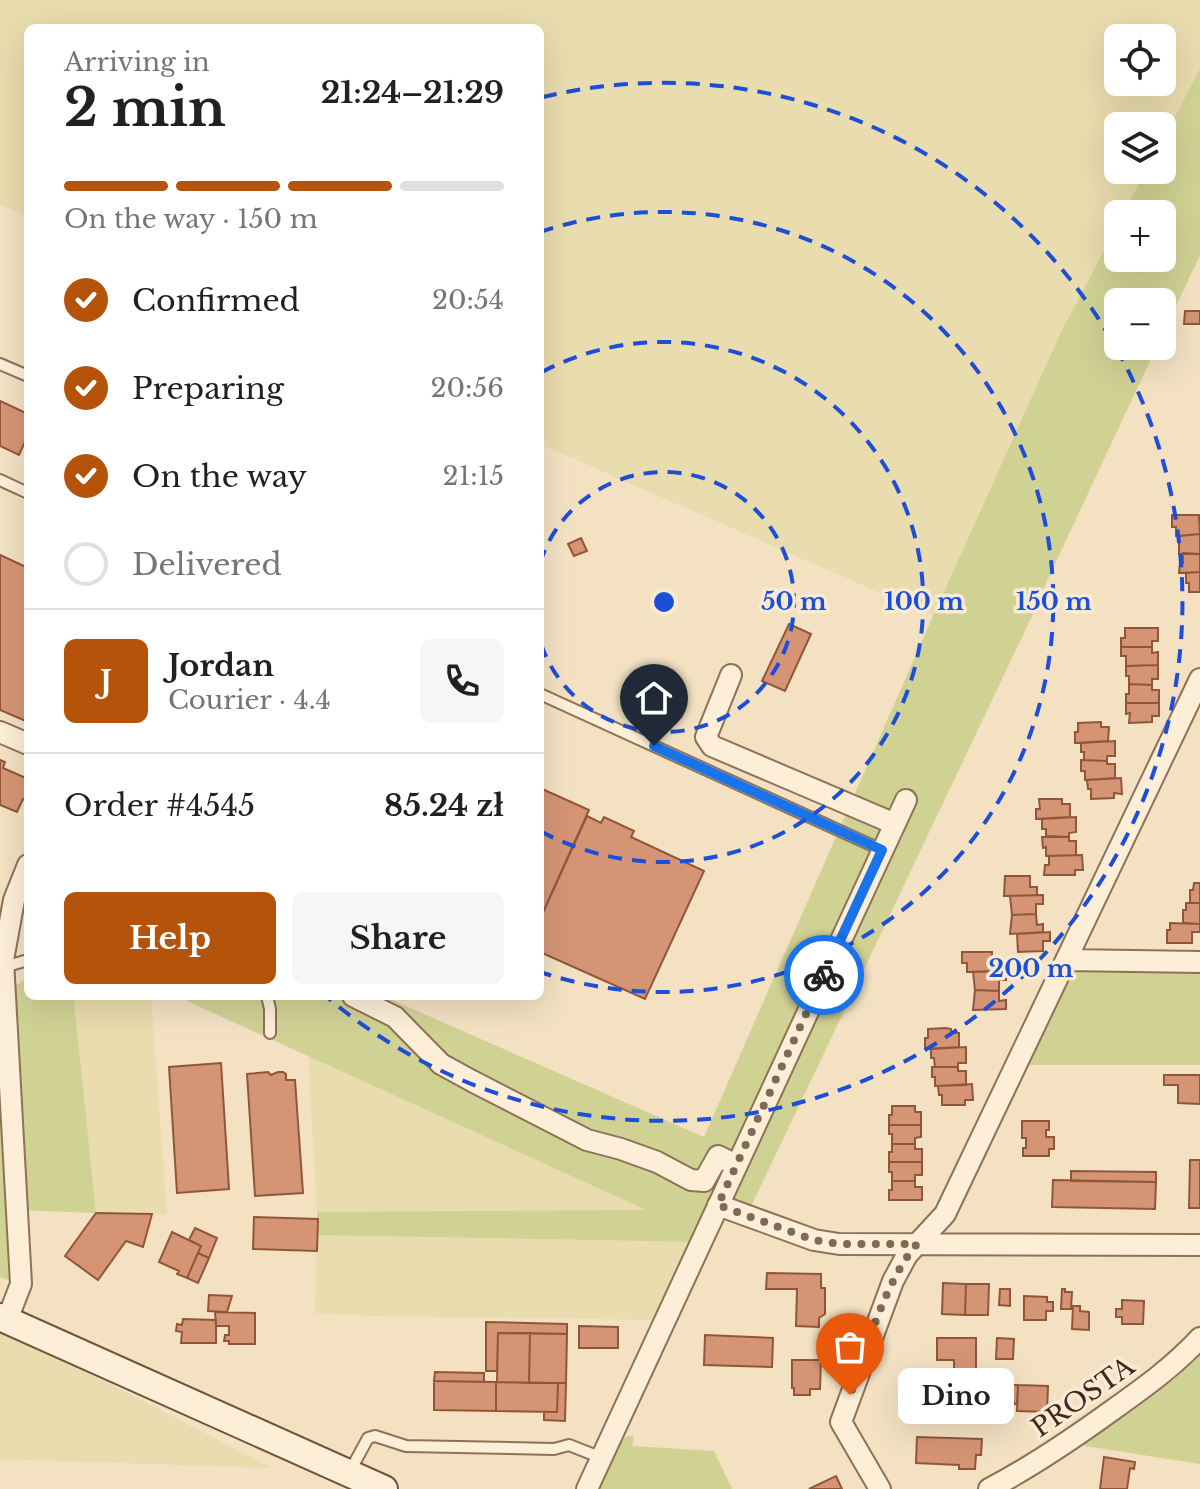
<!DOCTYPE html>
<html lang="en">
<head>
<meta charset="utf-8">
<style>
  body { margin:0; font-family:"Libre Baskerville",serif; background:#f6f6f6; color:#202124; height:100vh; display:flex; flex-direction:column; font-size:30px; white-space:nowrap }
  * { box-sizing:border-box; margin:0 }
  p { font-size:26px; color:#757577 }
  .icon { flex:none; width:44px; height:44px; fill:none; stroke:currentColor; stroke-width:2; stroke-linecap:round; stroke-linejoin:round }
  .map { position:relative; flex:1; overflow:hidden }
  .drawer { position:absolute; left:24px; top:24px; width:520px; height:976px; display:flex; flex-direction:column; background:#fff; border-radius:12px; box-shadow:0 8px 32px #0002 }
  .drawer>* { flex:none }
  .controls { position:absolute; left:1104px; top:24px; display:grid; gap:16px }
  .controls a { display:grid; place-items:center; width:72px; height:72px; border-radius:12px; background:#fff; box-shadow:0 8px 32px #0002; font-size:40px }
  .pin { position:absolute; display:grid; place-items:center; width:68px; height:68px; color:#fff; margin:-82px -34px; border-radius:50% 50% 50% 0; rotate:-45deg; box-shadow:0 0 8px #0007 }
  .pin .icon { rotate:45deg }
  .courier { position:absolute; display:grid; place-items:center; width:80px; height:80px; margin:-40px; border:6px solid #1a73e8; border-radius:50%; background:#fff; color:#222; box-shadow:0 2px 10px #0007 }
  .bubble { position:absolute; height:56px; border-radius:12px; background:#fff; box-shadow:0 8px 32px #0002; font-size:26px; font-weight:700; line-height:56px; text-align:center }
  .overview em { font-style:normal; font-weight:700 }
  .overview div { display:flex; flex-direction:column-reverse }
  .overview { display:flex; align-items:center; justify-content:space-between; height:136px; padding:0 40px }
  h1 { font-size:52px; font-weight:700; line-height:60px }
  .bar { display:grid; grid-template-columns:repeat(4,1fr); gap:12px 8px; align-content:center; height:96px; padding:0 40px }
  .bar i { height:10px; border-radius:6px; background:#e0e0e0 }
  .bar .selected { background:#b45309 }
  .bar p { grid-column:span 4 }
  .line { display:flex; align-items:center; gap:20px; padding:0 40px; border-top:2px solid #e0e0e0 }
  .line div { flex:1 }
  .round { display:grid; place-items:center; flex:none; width:84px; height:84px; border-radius:12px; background:#f6f6f6 }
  ol { padding:0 40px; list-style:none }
  li { display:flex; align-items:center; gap:24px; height:88px }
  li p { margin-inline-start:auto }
  li .icon { padding:8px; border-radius:50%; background:#b45309; color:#fff; stroke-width:4 }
  li:last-child { color:#757577 }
  li i { width:44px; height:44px; border:4px solid #e0e0e0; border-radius:50% }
  .cta { display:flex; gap:16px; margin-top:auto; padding:16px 40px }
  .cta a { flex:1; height:92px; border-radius:12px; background:#b45309; color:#fff; font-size:32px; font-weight:700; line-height:92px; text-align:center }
  .cta a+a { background:#f6f6f6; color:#202124 }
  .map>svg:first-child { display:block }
</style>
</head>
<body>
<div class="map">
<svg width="1200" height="1489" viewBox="0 0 1200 1489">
  <rect width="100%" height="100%" fill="#f3e1c2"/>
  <path fill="#e9dcae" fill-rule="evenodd" d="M0 0H1200V69L1162 141V126H1118V170H1146L1123 214H1118V224L1061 332 933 616 540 444V28H28V217L0 204ZM1118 38H1162V82H1118Z
    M75 996H151L167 1215 96 1213 74 1001Z
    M308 1056 648 1211 317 1212Z
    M317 1235 701 1242 665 1320 374 1316 315 1313Z
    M0 1327 272 1468 0 1459Z"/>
  <path fill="#d0d294" d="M1200 69V255L1162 336V302H1118V346H1157L1039 598 1033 614 747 1215 718 1205 701 1242 317 1235V1212L646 1210 176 996H383L704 1137 933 616 1061 332 1118 224V258H1162V214H1123L1146 170H1162V141Z
    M1067 960 1200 962V1065H1017Z
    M28 976V996H75L74 1001 96 1213 17 1210 21 1284 0 1277V983L19 984Z
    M1200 1338V1464L1085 1446 1077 1436Z
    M634 1436 632 1446 714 1451 732 1489H597L619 1442 626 1437Z"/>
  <path fill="#d59574" stroke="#91563a" stroke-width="2" d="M1185 311H1200V324H1184Z
    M0 401 28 414V435L19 455 0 446Z
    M1172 515H1199L1200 534 1176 536V527H1172Z
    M1200 534V554H1179V536Z
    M581 538 587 551 574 556 568 544Z
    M1183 553 1200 554V572L1179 573 1180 562 1183 563Z
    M0 555 28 568V722L0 710Z
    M1200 572V592H1189V583H1186V573Z
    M789 624 811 634 785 691 762 681Z
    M1125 628H1158V641H1152V647H1121V638H1125Z
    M1121 647H1152V653L1158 652V665L1126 666V656H1121Z
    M1158 665V679H1152V685L1129 684V676H1126V666Z
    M1129 684 1152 685V690H1159V703H1126V694H1129Z
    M1126 703H1159V716H1152V722L1129 723 1130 713 1126 714Z
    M1101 722V727H1109L1108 741 1075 743V732H1078V723Z
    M1115 741V756H1107V761L1084 760V752H1081V743Z
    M0 760 5 762 3 768 28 779V788L26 793 28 795V800L27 801 23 799 17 812 0 805Z
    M1081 760 1107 761V764H1115V778L1085 780V771H1081Z
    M1121 778 1122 794 1114 793V798L1091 799V789H1088L1087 780Z
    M540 788 589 810 540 919Z
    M1039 799H1062V804H1070V817L1036 819V809H1040Z
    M587 816 601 823 604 817 634 831 631 837 704 871 645 999 540 952V919Z
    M1076 817V832L1069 833V837L1046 836V829H1042V819Z
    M1042 837H1069V841H1076V855L1046 856V847L1043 848Z
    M1082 855 1083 870H1075V875H1044L1045 865H1049V856Z
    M1005 876H1030V887H1037V895L1004 896Z
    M1194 883H1200V903H1190V890H1193Z
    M1043 895V904H1036V914L1012 915 1010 896Z
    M1186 903H1200V924L1183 923V910H1186Z
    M1036 914 1037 925 1043 924V932L1010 934 1012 915Z
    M1170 923 1200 924V932H1192V943H1167V930H1170Z
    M1050 932V941H1043V951L1018 952 1017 934Z
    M962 952H992V963H999V971L967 972V963H962Z
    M1006 971V980H999V991L975 990 973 972Z
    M975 990 999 991V1001L1006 1000V1009L973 1010Z
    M946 1028 951 1029V1033H959V1047L925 1049V1038H928V1029Z
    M966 1047V1063H958V1067H935L934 1058H931V1049Z
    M221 1063 229 1189 177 1193 169 1067Z
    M932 1067H958V1071H966V1085L935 1086V1077H932Z
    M268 1072 271 1075 278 1072H283L286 1074V1080H295L303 1193 255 1196 247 1074Z
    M1164 1075H1200V1104L1178 1103V1085H1164Z
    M972 1084 973 1100H965V1105H942V1095H939L938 1086Z
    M892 1106H915V1112H921V1125H889V1115H892Z
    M1022 1121H1049V1130H1046V1137H1054V1149H1049V1156H1023V1148H1026V1138H1022Z
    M889 1125H921V1137L915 1138V1144H892V1134H889Z
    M892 1144H915V1149H922V1162H889V1152H892Z
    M1190 1160H1200V1208H1189Z
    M889 1162H922V1175H915V1181H892V1172H889Z
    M1071 1171 1156 1172V1182L1071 1181Z
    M1053 1180 1156 1182 1155 1209 1052 1207Z
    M892 1181H915V1187H922V1200H889V1190H892Z
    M96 1213 152 1214 143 1247 126 1241 98 1280 65 1256Z
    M254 1217 318 1219 317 1251 253 1249Z
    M195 1228 217 1238 209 1258 198 1253 201 1246 189 1240Z
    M172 1232 201 1246 187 1278 177 1274 179 1271 159 1262Z
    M198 1253 209 1258 198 1283 187 1278Z
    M767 1273 821 1274V1288H825V1314L819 1318V1327L796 1326 797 1289H766Z
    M943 1283 966 1284 965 1315 942 1314Z
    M966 1284H989L988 1315H965Z
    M1000 1289H1010V1306L999 1305Z
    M1062 1289H1065V1292H1072L1071 1309H1061Z
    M209 1295 232 1296 227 1312 208 1311Z
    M1024 1296 1047 1297V1302H1053V1311H1046V1320H1024Z
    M1122 1300 1144 1301 1143 1324H1122V1317H1116V1309H1122Z
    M1073 1306H1080V1311L1089 1312V1330L1072 1329Z
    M215 1312 255 1313V1344H229V1341H224L225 1335H229V1326H216Z
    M183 1319 216 1320V1343H181L182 1332 176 1331 177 1324 182 1325Z
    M486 1322 567 1324V1334L498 1333 497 1371H486Z
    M579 1326 618 1327V1348H579Z
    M498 1333H530L529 1383 497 1382Z
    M530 1333 567 1334 566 1383H529Z
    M705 1335 773 1338 772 1367 704 1365Z
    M937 1338H976V1371H954V1360H937Z
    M997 1338 1014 1339 1013 1359H996Z
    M792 1360H821L820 1389H810V1395H794V1388H792Z
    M435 1372 484 1373V1382L434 1381Z
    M434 1381 496 1382V1411L434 1410Z
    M496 1382 558 1383 557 1412 496 1411Z
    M558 1383H566L565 1421 544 1420V1412H557Z
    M983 1385H1018L1017 1404H1014V1402H990V1404H982Z
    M1018 1385 1048 1386 1047 1412 1017 1411Z
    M917 1437 982 1439 981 1455H976L975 1469H959V1465L916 1463Z
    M1104 1457 1135 1462 1134 1469 1130 1468 1127 1489H1100Z
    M836 1476 842 1489H809Z"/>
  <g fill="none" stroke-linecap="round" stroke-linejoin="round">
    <defs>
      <path id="lane" d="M0 364 28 376
        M0 480 28 493
        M540 694 882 850
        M4 967 28 960
        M267 996 270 1009V1033
        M349 1473 368 1438 375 1436 406 1446 554 1449 569 1445 602 1458"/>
      <path id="street" d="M731 675 706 737 712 746 895 824
        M0 732 28 744
        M1067 960 1200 962
        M353 996 395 1017 441 1064 472 1081 587 1140 621 1149 657 1162 691 1180 704 1181 718 1156 736 1165
        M718 1205 814 1240 839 1244 1200 1245
        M7 1320 21 1284 3 960 14 900 28 865
        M587 1489 906 800
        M880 1489 841 1422 893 1281 907 1255 945 1214 1200 679
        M989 1489C1033 1466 1074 1438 1114 1409 1145 1387 1174 1366 1200 1338"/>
      <path id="secondary" d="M0 1317 384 1489"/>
    </defs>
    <use href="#lane" stroke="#8f7157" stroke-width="14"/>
    <use href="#street" stroke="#8f7157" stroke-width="24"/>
    <use href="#secondary" stroke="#71523a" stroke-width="30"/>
    <use href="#lane" stroke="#fceed7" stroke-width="10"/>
    <use href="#street" stroke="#fceed7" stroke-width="20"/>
    <use href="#secondary" stroke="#fceed7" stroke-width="26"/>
  </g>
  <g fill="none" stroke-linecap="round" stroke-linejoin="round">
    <path stroke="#7d6a57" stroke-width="8" stroke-dasharray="0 14.4" d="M824 975 718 1205 814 1240 839 1244H917C885 1281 867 1348 850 1395"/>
    <path stroke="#1a73e8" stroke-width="10" d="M654 746 882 850 824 975"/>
  </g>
  <g fill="none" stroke="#1d4ed8" stroke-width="4" stroke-dasharray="14 10">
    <path d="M540 563A130 130 0 1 1 540 641"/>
    <path d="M542 372A260 260 0 1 1 542 832"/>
    <path d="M540 232A390 390 0 1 1 540 972"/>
    <path d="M543 97A519 519 0 1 1 327 997"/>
  </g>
  <g text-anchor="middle" stroke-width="7" stroke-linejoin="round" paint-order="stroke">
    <g font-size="26" fill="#3d2a1d" stroke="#f9ebd3">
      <text transform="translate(1083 1397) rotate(-35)" y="9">PROSTA</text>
    </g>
  </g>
  <circle cx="664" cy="602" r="12" fill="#1d4ed8" stroke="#f9ebd3" stroke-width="4"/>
  <g font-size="24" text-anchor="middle" font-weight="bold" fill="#1d4ed8" stroke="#f9ebd3" stroke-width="7" stroke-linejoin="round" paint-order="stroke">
    <text x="794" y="610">50 m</text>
    <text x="924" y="610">100 m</text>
    <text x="1054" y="610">150 m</text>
    <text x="1031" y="977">200 m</text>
  </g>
</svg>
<div class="controls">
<a><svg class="icon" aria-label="locate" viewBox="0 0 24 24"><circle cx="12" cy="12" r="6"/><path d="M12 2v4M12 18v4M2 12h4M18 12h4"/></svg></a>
<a><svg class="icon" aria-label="layers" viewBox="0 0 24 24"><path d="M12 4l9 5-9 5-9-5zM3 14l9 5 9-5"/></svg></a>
<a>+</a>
<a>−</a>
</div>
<div class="pin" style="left:850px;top:1395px;background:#ea580c"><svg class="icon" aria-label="bag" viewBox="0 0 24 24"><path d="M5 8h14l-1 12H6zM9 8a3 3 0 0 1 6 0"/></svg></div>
<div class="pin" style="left:654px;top:746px;background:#1f2937"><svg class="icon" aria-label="home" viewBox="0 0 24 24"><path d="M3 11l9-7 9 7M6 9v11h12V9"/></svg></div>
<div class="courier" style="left:824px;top:975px"><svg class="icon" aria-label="bike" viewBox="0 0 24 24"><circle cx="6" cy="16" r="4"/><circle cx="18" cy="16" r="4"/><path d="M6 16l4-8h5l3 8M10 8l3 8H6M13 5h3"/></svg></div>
<div class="bubble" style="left:898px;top:1368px;width:116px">Dino</div>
<section class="drawer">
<div class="overview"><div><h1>2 min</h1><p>Arriving in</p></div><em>21:24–21:29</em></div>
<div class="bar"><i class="selected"></i><i class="selected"></i><i class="selected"></i><i></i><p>On the way · 150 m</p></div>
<ol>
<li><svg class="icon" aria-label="check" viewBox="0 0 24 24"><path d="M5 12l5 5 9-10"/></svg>Confirmed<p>20:54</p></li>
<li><svg class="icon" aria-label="check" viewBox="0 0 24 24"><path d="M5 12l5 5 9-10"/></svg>Preparing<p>20:56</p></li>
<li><svg class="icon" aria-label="check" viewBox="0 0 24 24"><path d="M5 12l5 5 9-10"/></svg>On the way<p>21:15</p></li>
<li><i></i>Delivered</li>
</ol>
<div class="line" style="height:144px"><b class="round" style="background:#b45309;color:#fff">J</b><div><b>Jordan</b><p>Courier · 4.4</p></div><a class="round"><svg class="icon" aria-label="phone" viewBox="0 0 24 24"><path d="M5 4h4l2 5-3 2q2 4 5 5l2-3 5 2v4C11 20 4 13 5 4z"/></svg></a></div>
<div class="line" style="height:104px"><div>Order #4545</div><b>85.24 zł</b></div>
<div class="cta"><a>Help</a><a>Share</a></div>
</section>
</div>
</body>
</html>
